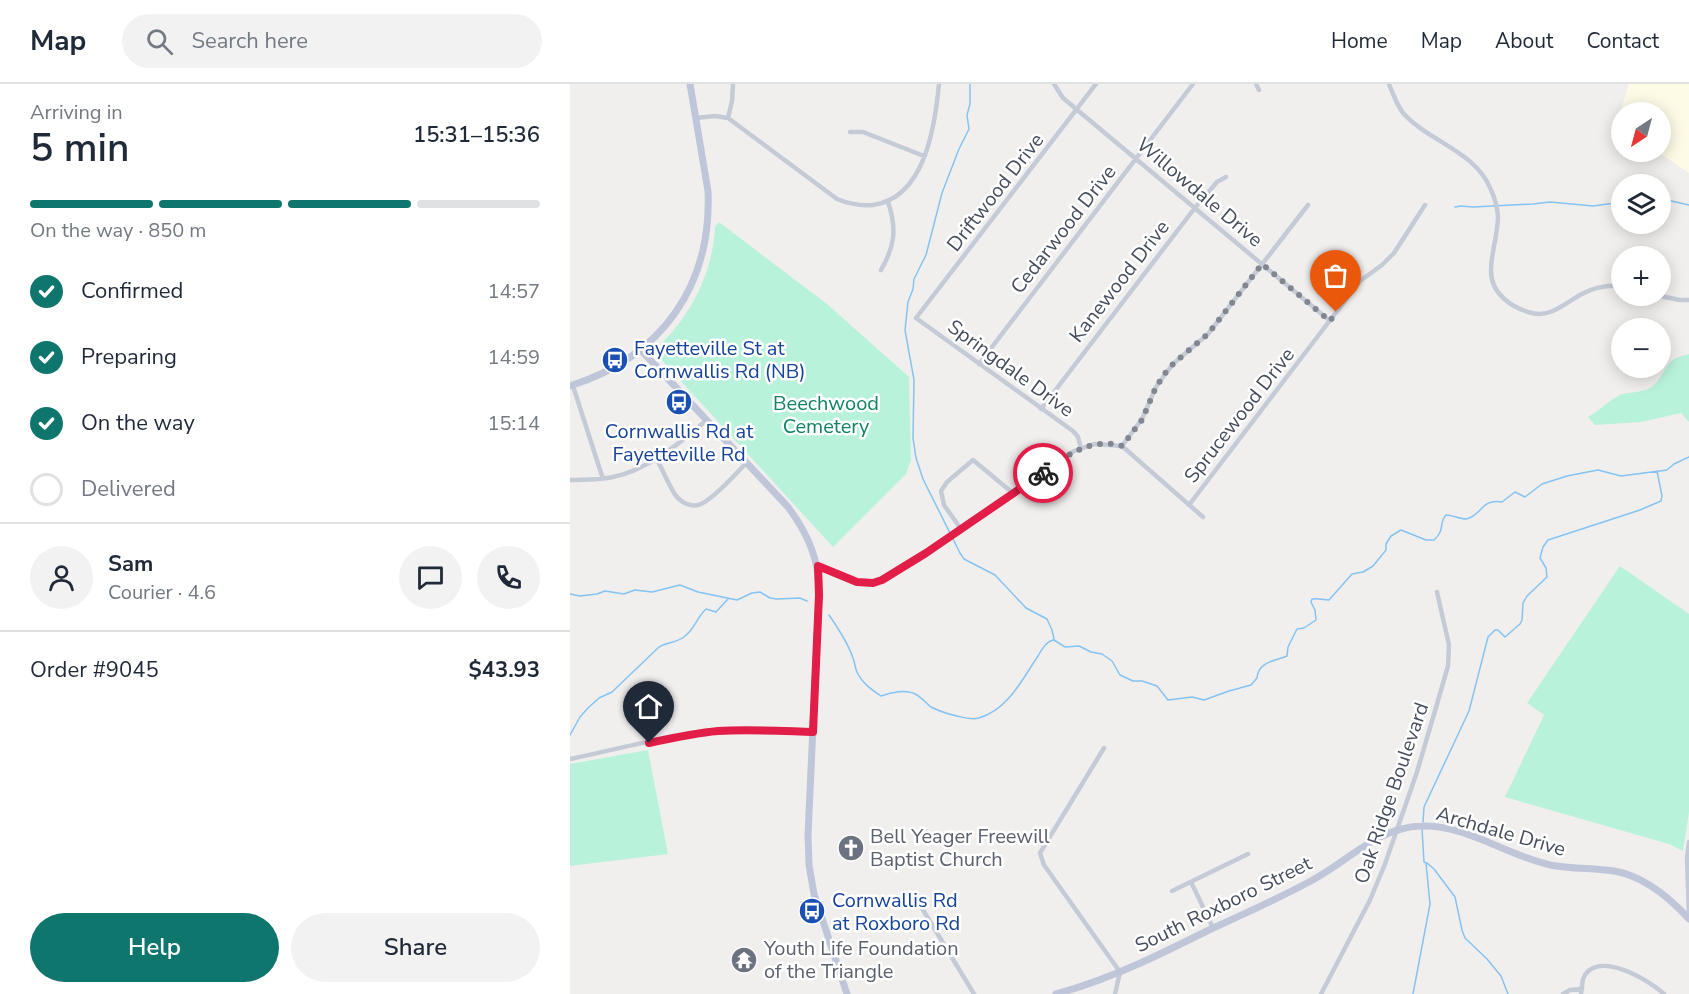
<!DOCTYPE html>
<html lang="en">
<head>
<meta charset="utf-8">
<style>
  body { margin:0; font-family:"Nunito Sans",sans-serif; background:#f2f2f3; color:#1f2937; height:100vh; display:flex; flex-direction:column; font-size:22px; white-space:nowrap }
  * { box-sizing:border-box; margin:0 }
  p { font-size:20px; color:#747a83 }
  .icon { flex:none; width:33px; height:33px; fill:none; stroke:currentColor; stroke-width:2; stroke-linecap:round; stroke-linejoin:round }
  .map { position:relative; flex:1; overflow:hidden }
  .drawer { display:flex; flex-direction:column; background:#fff; width:570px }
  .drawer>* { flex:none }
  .needle { width:39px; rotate:216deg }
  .fabs { position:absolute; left:1041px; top:18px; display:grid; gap:12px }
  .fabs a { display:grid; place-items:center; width:60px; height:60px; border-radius:50%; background:#fff; box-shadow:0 3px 15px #0003; font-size:30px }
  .pin { position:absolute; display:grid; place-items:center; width:51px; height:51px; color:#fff; margin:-62px -26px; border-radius:50% 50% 50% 0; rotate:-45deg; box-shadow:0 0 6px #0007 }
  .pin .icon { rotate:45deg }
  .courier { position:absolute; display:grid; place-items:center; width:60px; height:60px; margin:-30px; border:4px solid #e11d48; border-radius:50%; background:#fff; color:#222; box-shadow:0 2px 8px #0007 }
  .overview em { font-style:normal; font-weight:600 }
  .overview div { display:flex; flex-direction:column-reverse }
  .overview { display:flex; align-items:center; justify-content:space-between; height:102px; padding:0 30px }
  h1 { font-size:39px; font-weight:600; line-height:45px }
  .bar { display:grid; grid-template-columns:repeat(4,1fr); gap:9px 6px; align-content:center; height:72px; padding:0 30px }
  .bar i { height:8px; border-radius:4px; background:#e0e1e3 }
  .bar .on { background:#0f766e }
  .bar p { grid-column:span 4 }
  .line { display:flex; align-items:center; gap:15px; padding:0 30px; border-top:2px solid #e0e1e3 }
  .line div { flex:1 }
  .round { display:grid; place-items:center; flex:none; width:63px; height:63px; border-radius:32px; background:#f2f2f3 }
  ol { padding:0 30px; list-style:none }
  li { display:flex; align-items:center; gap:18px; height:66px }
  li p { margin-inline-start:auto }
  li .icon { padding:6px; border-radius:50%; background:#0f766e; color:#fff; stroke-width:4 }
  li:last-child { color:#747a83 }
  li i { width:33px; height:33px; border:3px solid #e0e1e3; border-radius:50% }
  .primary-button { display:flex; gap:12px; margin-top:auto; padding:12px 30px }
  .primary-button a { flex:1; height:69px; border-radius:36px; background:#0f766e; color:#fff; font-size:24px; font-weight:600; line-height:69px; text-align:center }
  .primary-button a+a { background:#f2f2f3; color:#1f2937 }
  header { display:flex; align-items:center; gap:36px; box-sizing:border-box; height:84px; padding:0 30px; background:#fff; border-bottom:2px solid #e0e1e3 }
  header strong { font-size:28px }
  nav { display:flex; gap:33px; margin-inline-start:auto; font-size:21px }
  .search { width:420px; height:54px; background:#f2f2f3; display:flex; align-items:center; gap:15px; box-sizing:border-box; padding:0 21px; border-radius:33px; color:#747a83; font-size:22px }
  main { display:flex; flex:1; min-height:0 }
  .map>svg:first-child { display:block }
</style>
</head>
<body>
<header>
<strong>Map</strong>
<div class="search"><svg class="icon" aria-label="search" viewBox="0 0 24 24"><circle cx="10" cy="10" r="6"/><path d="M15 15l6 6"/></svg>Search here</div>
<nav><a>Home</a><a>Map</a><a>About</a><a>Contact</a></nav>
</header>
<main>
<section class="drawer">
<div class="overview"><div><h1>5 min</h1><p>Arriving in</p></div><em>15:31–15:36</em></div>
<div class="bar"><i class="on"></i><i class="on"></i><i class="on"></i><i></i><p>On the way · 850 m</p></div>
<ol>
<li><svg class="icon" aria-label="check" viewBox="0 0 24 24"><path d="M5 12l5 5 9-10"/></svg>Confirmed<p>14:57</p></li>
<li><svg class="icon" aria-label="check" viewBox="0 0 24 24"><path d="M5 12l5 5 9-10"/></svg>Preparing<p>14:59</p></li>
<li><svg class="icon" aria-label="check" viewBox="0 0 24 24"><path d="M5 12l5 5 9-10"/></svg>On the way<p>15:14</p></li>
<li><i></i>Delivered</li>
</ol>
<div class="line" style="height:108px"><a class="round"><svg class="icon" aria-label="person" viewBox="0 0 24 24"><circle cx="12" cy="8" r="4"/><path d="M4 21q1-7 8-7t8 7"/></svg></a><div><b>Sam</b><p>Courier · 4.6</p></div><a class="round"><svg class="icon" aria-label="chat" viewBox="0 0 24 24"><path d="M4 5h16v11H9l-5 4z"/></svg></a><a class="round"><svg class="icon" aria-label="phone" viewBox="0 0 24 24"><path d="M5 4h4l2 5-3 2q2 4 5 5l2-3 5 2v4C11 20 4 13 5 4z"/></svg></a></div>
<div class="line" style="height:78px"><div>Order #9045</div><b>$43.93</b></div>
<div class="primary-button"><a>Help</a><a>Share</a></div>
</section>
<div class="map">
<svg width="1119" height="910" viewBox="0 0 1119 910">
  <rect width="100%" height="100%" fill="#f1efee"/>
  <path fill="#fdfbe6" d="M1059 0H1119V89L1088 68H1090V28H1052L1051 41 1047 38Z"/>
  <path fill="#b9f2db" d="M149 138 257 220 339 293 341 376 336 390 263 463 87 271 86 267 87 264C120 233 143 189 145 143Z
    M1119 270V338L1111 329 1071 338 1025 341 1018 333C1027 328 1041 315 1050 311 1061 307 1075 310 1085 300 1100 283 1093 276 1119 270Z
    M1050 482 1119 530V728L1113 767 1099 760 935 713 974 631 957 619Z
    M78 666 98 770 0 782V680Z"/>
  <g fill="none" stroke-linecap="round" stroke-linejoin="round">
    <path stroke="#84c3f2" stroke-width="1.5" d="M400 0V20L397 31 399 45 389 65 372 109 356 171 344 195 343 205 338 218 335 246 344 296 343 354 346 374 353 395 390 469 394 475 425 491 456 524 477 535 482 546 484 555
      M1090 111 1097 116 1119 121
      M885 123 891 122 903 123 963 120 980 118 1023 122 1052 118
      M0 510 10 512 27 510 35 507 54 510 65 506 82 508 110 501 128 508 167 516 182 509 190 508 200 514 207 515 230 514 237 517
      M259 531C268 544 278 559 283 574 285 579 285 584 287 588 292 599 302 606 311 612 321 608 337 605 347 611 352 614 356 619 361 623 369 627 378 630 387 632 395 634 401 636 409 634 438 626 453 594 468 572 472 565 476 558 483 556
      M484 556 495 563 509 562 521 568 532 570 542 577 550 591 563 597H572L587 602 598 616 622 613 634 616 659 607 681 601 687 594C688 578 704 577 717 572L718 563 727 545 734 544 746 536 745 526 741 518 742 515C748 514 753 516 759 516L782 490 793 488 803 482 816 466V460L821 452 831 446 856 456H864C876 445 868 440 876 431 882 431 890 435 896 435 912 432 911 414 932 418L945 408 955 413 972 400 997 392 1028 386 1051 392 1097 386 1104 380 1119 373
      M0 651 10 633 18 624 29 614 42 608 89 563C98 558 107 559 115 552 125 545 127 533 136 525L146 528 158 515
      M853 738 854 723 899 627 918 553 925 546H928L935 553 950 540 952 536 953 519 957 512 977 493 976 484 970 474 973 463 978 456 1070 426 1091 417 1092 412 1087 387
      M857 779 864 785 885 813 892 846 895 854 917 875 931 892 938 910
      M843 910 860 820 856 779 854 778 852 745"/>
    <path stroke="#c4cad6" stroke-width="4.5" d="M484 0 493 14 760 237
      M686 0 689 6
      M819 0C823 10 827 21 833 29 859 58 906 67 921 106 925 114 927 123 928 132 928 151 921 168 921 187 921 210 942 224 962 229 981 234 996 218 1012 210 1024 203 1038 201 1052 202
      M126 34 145 32 158 34 267 115C279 120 290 122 303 121 355 114 365 42 369 0
      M158 34 162 17 163 0
      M280 48H293L354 72
      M311 186C325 162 327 144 318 118
      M1090 212 1110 216H1119
      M409 280 623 0
      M3 302 33 395
      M471 325 624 125 647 98 656 93
      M552 362 572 335 586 303 596 289 604 279 638 250 738 121
      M511 364 508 353 503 347 346 234 526 0
      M86 374C93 386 98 400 106 412 112 419 122 424 131 420 144 414 166 390 176 379
      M0 396C14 396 29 396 43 393 77 386 106 362 132 340L138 337
      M619 421 790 197 812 181 824 169 855 121
      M391 445 374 421 371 407 377 398 403 376 444 410
      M248 482 287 498 303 499 312 496 356 469 504 367 524 360 552 362 633 433
      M534 664 470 769 474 781 550 888 545 910
      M0 675C49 665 100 650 150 647 181 645 212 647 243 648
      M1119 758 1117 774 1119 833
      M621 798 643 844
      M602 807 678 770
      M347 816 404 910
      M751 910 800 816 815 780 847 688 867 620 878 582 879 561 867 508
      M993 910 1000 906 1012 905
      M1011 910C1012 905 1012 900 1013 895 1026 864 1079 896 1094 910"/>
    <path stroke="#c0c6d9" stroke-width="7" d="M71 266 218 423C238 450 250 477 249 511L238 751 239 781 244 810 277 910
      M0 302C91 273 142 203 138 107L120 0
      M486 910C541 895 591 870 641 845 674 830 707 815 739 798 776 779 808 743 851 742 895 740 938 772 980 781 1001 785 1023 784 1044 787 1073 792 1099 813 1119 835"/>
  </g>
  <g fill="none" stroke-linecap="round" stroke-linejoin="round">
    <path stroke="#818690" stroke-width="6" stroke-dasharray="0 10.8" d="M473 389C497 371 521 353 552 362L572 336 586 303 596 288 604 279 638 250 692 180 760 237 766 228"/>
    <path stroke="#e11d48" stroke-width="8" d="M79 659C102 654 125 649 148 647 180 645 211 647 243 648L249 511 248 482 287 498 303 499 312 496 356 469 473 389"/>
  </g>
  <defs>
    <symbol id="bus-disc" viewBox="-11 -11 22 22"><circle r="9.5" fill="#1a4fb4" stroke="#fff"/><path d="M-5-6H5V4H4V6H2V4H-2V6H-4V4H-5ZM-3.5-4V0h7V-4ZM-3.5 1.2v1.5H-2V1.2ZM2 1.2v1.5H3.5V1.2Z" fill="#fff"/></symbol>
    <symbol id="church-disc" viewBox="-11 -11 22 22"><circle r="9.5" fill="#6b7280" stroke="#fff"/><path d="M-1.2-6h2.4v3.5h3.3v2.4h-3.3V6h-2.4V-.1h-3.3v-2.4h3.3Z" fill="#fff"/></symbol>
    <symbol id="temple-disc" viewBox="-11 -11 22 22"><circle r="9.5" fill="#6b7280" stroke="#fff"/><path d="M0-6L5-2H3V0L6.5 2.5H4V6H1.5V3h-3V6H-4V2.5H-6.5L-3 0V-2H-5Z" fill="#fff"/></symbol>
  </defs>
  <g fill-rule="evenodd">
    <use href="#bus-disc" x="30" y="261" width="30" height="30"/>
    <use href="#bus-disc" x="94" y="303" width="30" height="30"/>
    <use href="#church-disc" x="266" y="749" width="30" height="30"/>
    <use href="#bus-disc" x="227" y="812" width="30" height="30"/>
    <use href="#temple-disc" x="159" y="861" width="30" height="30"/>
  </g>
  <g text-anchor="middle" stroke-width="5" stroke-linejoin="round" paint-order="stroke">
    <g font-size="20" fill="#454d5d" stroke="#fff">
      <text transform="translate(425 108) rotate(-52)" y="7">Driftwood Drive</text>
      <text transform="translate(630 108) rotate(40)" y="7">Willowdale Drive</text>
      <text transform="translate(493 145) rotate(-52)" y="7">Cedarwood Drive</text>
      <text transform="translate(549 197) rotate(-52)" y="7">Kanewood Drive</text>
      <text transform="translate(441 284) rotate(36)" y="7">Springdale Drive</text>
      <text transform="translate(669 331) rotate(-52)" y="7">Sprucewood Drive</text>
      <text transform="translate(821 709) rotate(-71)" y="7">Oak Ridge Boulevard</text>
      <text transform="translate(931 747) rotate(16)" y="7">Archdale Drive</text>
      <text transform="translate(653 820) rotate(-26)" y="7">South Roxboro Street</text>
    </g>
    <g font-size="20" fill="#164399" stroke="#fff" text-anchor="start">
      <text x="64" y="271">Fayetteville St at<tspan x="64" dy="23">Cornwallis Rd (NB)</tspan></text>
      <text x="109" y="354" text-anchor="middle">Cornwallis Rd at<tspan x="109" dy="23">Fayetteville Rd</tspan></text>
      <text x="262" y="823">Cornwallis Rd<tspan x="262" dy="23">at Roxboro Rd</tspan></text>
    </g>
    <g font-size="20" fill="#118363" stroke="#fff">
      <text x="256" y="326">Beechwood<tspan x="256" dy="23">Cemetery</tspan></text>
    </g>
    <g font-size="20" fill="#5b616d" stroke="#fff" text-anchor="start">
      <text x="300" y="759">Bell Yeager Freewill<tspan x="300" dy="23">Baptist Church</tspan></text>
      <text x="194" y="871">Youth Life Foundation<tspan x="194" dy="23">of the Triangle</tspan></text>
    </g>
  </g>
</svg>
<div class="fabs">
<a><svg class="needle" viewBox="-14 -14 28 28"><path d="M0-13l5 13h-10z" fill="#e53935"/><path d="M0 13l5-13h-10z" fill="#747a83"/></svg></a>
<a><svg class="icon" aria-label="layers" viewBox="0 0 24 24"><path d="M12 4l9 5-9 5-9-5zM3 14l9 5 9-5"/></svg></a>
<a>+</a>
<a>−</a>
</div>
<div class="pin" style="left:766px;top:228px;background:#ea580c"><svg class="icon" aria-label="bag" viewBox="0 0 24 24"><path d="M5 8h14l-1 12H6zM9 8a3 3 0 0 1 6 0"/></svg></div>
<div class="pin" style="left:79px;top:659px;background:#1f2937"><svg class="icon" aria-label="home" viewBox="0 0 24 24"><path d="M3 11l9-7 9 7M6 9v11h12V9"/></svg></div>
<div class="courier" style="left:473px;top:389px"><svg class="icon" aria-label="bike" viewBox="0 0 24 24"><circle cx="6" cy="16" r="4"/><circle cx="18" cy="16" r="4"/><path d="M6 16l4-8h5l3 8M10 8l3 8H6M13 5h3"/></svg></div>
</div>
</main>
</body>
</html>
